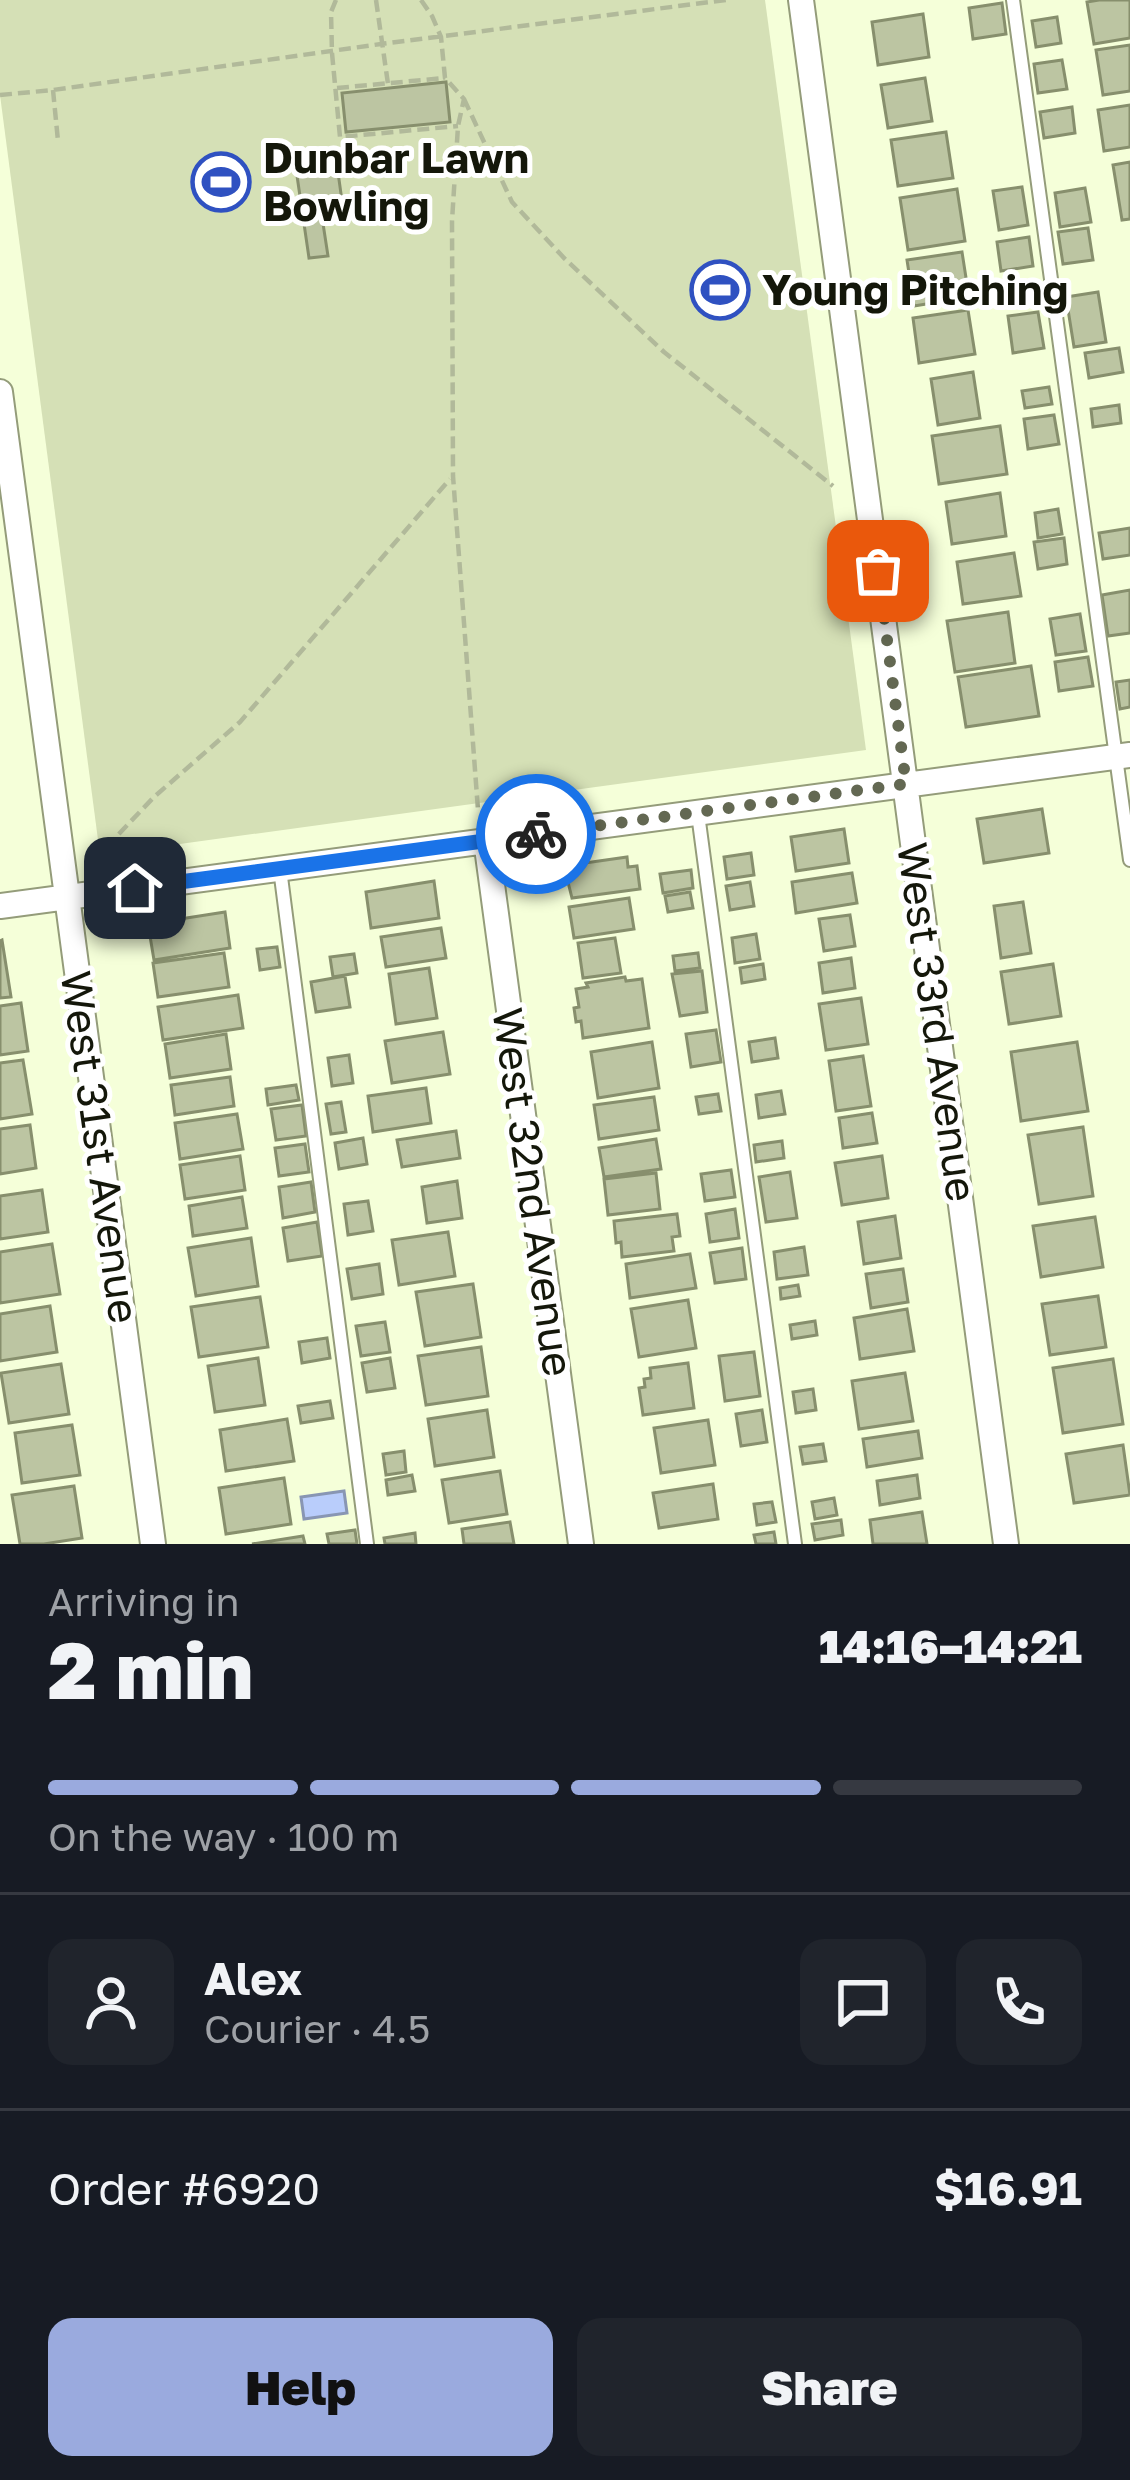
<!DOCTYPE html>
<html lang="en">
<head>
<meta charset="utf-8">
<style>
  body { margin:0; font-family:"Golos Text",sans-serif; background:#20242c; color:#f1f3f6; height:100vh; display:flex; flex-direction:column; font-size:45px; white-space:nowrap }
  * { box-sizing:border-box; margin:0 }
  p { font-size:39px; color:#9ea1a6 }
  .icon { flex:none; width:66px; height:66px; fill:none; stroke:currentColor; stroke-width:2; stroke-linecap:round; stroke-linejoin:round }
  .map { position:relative; height:1544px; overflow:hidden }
  .side { display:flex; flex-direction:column; background:#171b24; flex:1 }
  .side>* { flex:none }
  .pin { position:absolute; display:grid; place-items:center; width:102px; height:102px; color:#fff; margin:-51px; border-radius:24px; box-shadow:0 6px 18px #0006 }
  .courier { position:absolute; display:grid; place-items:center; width:120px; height:120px; margin:-60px; border:9px solid #1a73e8; border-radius:50%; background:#fff; color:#222; box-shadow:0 3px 15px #0007 }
  .head em { font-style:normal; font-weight:800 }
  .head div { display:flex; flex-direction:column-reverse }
  .head { display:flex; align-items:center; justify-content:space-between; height:204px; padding:0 48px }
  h1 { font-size:78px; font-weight:800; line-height:90px }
  .bar { display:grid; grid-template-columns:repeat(4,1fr); gap:18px 12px; align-content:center; height:144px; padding:0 48px }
  .bar i { height:15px; border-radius:9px; background:#363941 }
  .bar .active { background:#9aaade }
  .bar p { grid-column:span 4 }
  .line { display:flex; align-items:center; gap:30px; padding:0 48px; border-top:3px solid #363941 }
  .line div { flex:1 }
  .round { display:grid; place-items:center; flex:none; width:126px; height:126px; border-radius:24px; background:#20242c }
  .primary-button { display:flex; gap:24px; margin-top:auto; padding:24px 48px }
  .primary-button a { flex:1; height:138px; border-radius:24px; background:#9aaade; color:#111; font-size:48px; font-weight:800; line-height:138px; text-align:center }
  .primary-button a+a { background:#20242c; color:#f1f3f6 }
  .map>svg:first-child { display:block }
</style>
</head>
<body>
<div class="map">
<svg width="1130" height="1544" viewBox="0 0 1130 1544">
  <rect width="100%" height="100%" fill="#f5ffd9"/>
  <path fill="#d5e0b6" d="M0 0H765L866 750 100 855 0 95Z"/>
  <path fill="#b9cdfb" stroke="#8896b3" stroke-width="3" d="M344 1491 347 1513 304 1519 301 1497Z"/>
  <path fill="#bcc5a2" stroke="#878f6d" stroke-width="3" d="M1099 0H1130V38L1094 44 1087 2Z
    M1002 3 1006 34 973 39 969 8Z
    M923 14 929 57 878 65 872 22Z
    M1057 17 1061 43 1036 47 1032 21Z
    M1130 45V91L1103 95 1096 50Z
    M1062 60 1067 89 1038 93 1034 64Z
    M925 78 932 121 888 128 881 85Z
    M446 82 450 122 346 132 342 93Z
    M1130 105V147L1104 151 1098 110Z
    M1072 107 1075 133 1044 138 1040 112Z
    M946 132 953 178 898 186 891 140Z
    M336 158 342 201 320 204 328 256 309 258 295 162 299 163Z
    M1130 162V219L1122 220 1113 165Z
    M1022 187 1028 225 999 230 993 191Z
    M1085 188 1091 222 1060 227 1055 193Z
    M957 189 965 241 908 250 900 198Z
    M1088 228 1093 260 1063 264 1058 232Z
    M1029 237 1033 266 1001 271 997 242Z
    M962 252 969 297 914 306 907 260Z
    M1098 292 1106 342 1074 347 1066 297Z
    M968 310 975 354 919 363 913 318Z
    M1038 312 1044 348 1013 353 1008 316Z
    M1119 348 1123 372 1089 378 1085 353Z
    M973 372 980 418 938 425 931 379Z
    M1049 387 1052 404 1025 408 1022 391Z
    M1119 405 1121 423 1093 427 1091 409Z
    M1054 415 1059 444 1028 449 1024 419Z
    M1000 426 1007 474 939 484 932 436Z
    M1000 493 1006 536 952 544 946 502Z
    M1058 509 1062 534 1038 538 1035 513Z
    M1130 528V555L1103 559 1099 533Z
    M1064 538 1067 564 1038 569 1034 542Z
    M1014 553 1021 596 963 604 957 562Z
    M1130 590V633L1108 636 1102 595Z
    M1008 612 1015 663 955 672 947 621Z
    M1080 614 1086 651 1056 655 1050 619Z
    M1088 657 1093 686 1059 691 1055 662Z
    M1031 666 1039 716 966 727 958 677Z
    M1130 680V707L1120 709 1116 682Z
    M1042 809 1049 853 984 863 977 819Z
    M844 829 849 863 796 871 791 837Z
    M751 853 754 875 727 879 724 857Z
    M627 857 628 867 637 866 640 889 572 898 564 866Z
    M691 870 693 888 663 893 660 874Z
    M852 873 857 903 796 913 792 882Z
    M434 881 439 918 371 928 366 892Z
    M750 882 754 906 730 910 726 886Z
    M690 892 693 908 668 912 665 896Z
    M629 898 634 929 574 938 569 907Z
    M1023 902 1031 953 1001 958 994 906Z
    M225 912 230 948 154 960 148 924Z
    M850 915 855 946 824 951 819 919Z
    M441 928 446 958 386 967 381 937Z
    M756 934 760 959 735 963 732 938Z
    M615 938 621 973 583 978 578 943Z
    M2 940 11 997 0 998V941Z
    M277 947 280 967 260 970 257 949Z
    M224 953 229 987 158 997 153 963Z
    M698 953 700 968 675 971 673 956Z
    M354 954 357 973 333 977 330 957Z
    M851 958 855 988 823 993 819 963Z
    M763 964 765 979 742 983 740 968Z
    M1053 964 1061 1016 1009 1024 1001 972Z
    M429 968 437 1018 396 1024 389 974Z
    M702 971 707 1012 680 1016 672 974Z
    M345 976 350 1007 316 1012 311 982Z
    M625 977 626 981 642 979 649 1028 583 1038 581 1021 576 1022 574 1008 579 1007 576 989 588 987 586 983Z
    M238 995 243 1028 163 1040 158 1007Z
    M861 998 868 1044 826 1050 819 1004Z
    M21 1003 28 1051 0 1055V1006Z
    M716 1030 721 1062 691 1067 686 1034Z
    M443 1032 450 1074 392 1083 385 1041Z
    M226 1034 231 1069 170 1078 165 1044Z
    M775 1038 778 1058 752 1062 749 1042Z
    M652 1042 659 1088 598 1098 591 1052Z
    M1077 1042 1088 1111 1021 1121 1011 1052Z
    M349 1055 353 1083 332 1086 328 1058Z
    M863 1056 871 1106 836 1111 829 1061Z
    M23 1060 32 1114 0 1119V1063Z
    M230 1077 234 1106 175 1115 171 1085Z
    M296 1085 299 1100 268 1105 266 1089Z
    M426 1088 431 1123 373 1132 368 1096Z
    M781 1091 785 1114 759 1118 756 1095Z
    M718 1094 721 1111 699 1114 696 1097Z
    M654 1097 659 1130 599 1139 594 1105Z
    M341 1102 346 1132 331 1134 326 1104Z
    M302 1105 306 1136 276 1140 271 1109Z
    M872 1113 877 1143 843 1148 839 1118Z
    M237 1114 243 1149 180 1159 175 1123Z
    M30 1125 36 1168 0 1174V1129Z
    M1083 1127 1093 1196 1039 1204 1028 1135Z
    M456 1131 460 1158 402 1167 397 1140Z
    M363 1138 367 1164 339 1169 335 1143Z
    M656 1139 661 1169 604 1177 599 1148Z
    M782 1141 784 1158 756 1162 754 1145Z
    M305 1144 309 1172 279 1176 275 1148Z
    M240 1156 245 1190 185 1199 180 1165Z
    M882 1156 888 1198 842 1205 835 1163Z
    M731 1170 735 1197 705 1201 701 1174Z
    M790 1172 797 1218 766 1222 759 1177Z
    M656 1173 660 1209 608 1215 604 1179Z
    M457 1181 462 1218 427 1223 422 1187Z
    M311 1182 315 1212 283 1218 279 1187Z
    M42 1190 48 1232 0 1239V1196Z
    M242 1197 247 1228 193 1236 189 1206Z
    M368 1201 373 1231 348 1235 344 1204Z
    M735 1209 739 1238 710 1242 706 1214Z
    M677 1214 680 1236 672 1237 674 1251 622 1257 621 1242 616 1243 614 1221Z
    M895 1216 901 1258 864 1264 858 1222Z
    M1095 1217 1103 1267 1041 1277 1033 1226Z
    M317 1222 322 1256 288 1261 283 1228Z
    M448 1232 455 1276 399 1285 392 1240Z
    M251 1238 258 1286 196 1296 188 1248Z
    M52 1244 60 1294 0 1303V1252Z
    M804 1247 808 1275 777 1279 774 1252Z
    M742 1248 746 1279 715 1283 710 1253Z
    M690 1254 696 1288 630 1298 626 1264Z
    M379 1264 383 1294 352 1299 347 1269Z
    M903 1269 908 1302 871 1308 866 1274Z
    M473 1284 481 1337 425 1346 416 1292Z
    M798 1285 800 1296 781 1299 780 1288Z
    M1098 1296 1106 1347 1050 1355 1042 1304Z
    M260 1297 268 1347 199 1357 191 1307Z
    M688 1300 696 1348 639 1357 631 1309Z
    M50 1306 57 1352 0 1361V1314Z
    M907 1309 914 1351 860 1359 854 1318Z
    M815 1321 817 1335 792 1339 790 1325Z
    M385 1322 390 1352 361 1356 356 1326Z
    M327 1338 330 1358 302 1363 299 1342Z
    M481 1347 488 1396 426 1405 418 1356Z
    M754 1352 760 1396 725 1401 719 1356Z
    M258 1358 265 1405 215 1412 208 1366Z
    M390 1358 395 1388 367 1392 362 1363Z
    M1113 1359 1123 1424 1063 1433 1053 1368Z
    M688 1363 694 1408 643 1415 639 1388 645 1387 644 1379 651 1378 650 1368Z
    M61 1364 69 1414 9 1423 1 1373Z
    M905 1373 913 1421 859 1429 852 1381Z
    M813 1389 816 1410 796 1413 793 1392Z
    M330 1401 333 1418 301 1423 298 1406Z
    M487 1410 494 1457 435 1466 428 1419Z
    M762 1410 767 1442 741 1446 736 1414Z
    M287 1419 294 1461 226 1471 220 1430Z
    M708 1420 715 1465 661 1473 654 1428Z
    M72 1425 80 1475 22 1483 15 1433Z
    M918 1431 922 1458 867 1467 863 1439Z
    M823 1444 826 1461 803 1464 800 1447Z
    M1123 1445 1130 1495 1074 1503 1066 1454Z
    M404 1451 406 1472 386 1475 383 1454Z
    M500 1471 507 1514 449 1523 442 1480Z
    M412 1475 415 1491 388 1495 386 1480Z
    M917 1475 920 1498 880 1505 877 1481Z
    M284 1478 291 1524 226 1534 219 1488Z
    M713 1484 718 1519 659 1528 653 1493Z
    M74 1486 82 1538 44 1544H20L12 1495Z
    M834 1498 837 1515 815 1519 812 1502Z
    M772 1502 776 1522 757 1525 754 1504Z
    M922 1512 927 1544H873L870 1520Z
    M841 1520 843 1535 815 1540 812 1524Z
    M510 1522 514 1544H464L462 1529Z
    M355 1530 357 1544H329L327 1534Z
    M774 1532 776 1544H756L754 1535Z
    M415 1533 416 1544H385L384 1538Z
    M303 1536 305 1544H252Z"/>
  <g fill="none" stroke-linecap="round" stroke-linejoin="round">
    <defs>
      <path id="service" d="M1013 0 1130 860
        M698 814 795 1544
        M280 869 367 1544"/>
      <path id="minor" d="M801 0 1006 1544
        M0 392 153 1544
        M486 840 581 1544
        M0 906 1130 755"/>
    </defs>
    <use href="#service" stroke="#949c7a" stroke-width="16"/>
    <use href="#minor" stroke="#949c7a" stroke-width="28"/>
    <path stroke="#b1b99a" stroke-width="4.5" stroke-dasharray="12 6" stroke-linecap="butt" d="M336 0 331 12 332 53 340 137 458 126
      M376 0 388 84
      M421 0 432 16 441 37 445 78 464 99 458 126 452 221 453 476 478 810
      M337 88 445 78
      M53 90 58 141
      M0 95 53 90 381 44 726 0
      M464 99 512 202 564 258 664 352 833 486
      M94 860 154 797 240 722 450 479"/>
    <use href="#service" stroke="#fff" stroke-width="12"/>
    <use href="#minor" stroke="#fff" stroke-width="24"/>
  </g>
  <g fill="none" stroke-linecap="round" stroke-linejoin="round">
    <path stroke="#636852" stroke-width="12" stroke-dasharray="0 21.6" d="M536 834 906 784 878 571"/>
    <path stroke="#1a73e8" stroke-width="15" d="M135 888 536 834"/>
  </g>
  <defs>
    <symbol id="stadium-ring" viewBox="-11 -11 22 22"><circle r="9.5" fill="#fff" stroke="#2f51c1" stroke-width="1.5"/><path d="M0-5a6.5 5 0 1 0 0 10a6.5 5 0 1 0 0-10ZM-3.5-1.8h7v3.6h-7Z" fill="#2f51c1"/></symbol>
  </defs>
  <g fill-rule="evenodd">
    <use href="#stadium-ring" x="188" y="149" width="66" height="66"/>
    <use href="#stadium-ring" x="687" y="257" width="66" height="66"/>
  </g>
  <g text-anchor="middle" stroke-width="10" stroke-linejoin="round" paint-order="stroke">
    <g font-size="42" font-weight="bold" fill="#14170a" stroke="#fff" text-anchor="start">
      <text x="263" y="173">Dunbar Lawn<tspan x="263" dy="48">Bowling</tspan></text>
      <text x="762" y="305">Young Pitching</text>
    </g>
    <g font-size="42" fill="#14170a" stroke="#fff">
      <text transform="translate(937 1022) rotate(82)" y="15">West 33rd Avenue</text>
      <text transform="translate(100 1147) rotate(82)" y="15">West 31st Avenue</text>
      <text transform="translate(533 1192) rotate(82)" y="15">West 32nd Avenue</text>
    </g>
  </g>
</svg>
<div class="pin" style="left:878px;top:571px;background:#ea580c"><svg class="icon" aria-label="bag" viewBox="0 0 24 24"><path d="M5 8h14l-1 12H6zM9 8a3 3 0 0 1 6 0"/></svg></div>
<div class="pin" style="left:135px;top:888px;background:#1f2937"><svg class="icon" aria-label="home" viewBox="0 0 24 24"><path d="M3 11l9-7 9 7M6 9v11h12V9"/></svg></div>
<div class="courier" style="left:536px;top:834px"><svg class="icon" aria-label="bike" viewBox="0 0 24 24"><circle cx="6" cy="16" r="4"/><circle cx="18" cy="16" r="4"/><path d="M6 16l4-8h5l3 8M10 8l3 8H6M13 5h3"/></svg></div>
</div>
<section class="side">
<div class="head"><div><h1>2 min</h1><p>Arriving in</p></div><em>14:16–14:21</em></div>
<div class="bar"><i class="active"></i><i class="active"></i><i class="active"></i><i></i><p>On the way · 100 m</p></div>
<div class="line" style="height:216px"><a class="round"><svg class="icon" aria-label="person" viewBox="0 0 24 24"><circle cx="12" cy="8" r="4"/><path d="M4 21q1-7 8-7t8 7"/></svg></a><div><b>Alex</b><p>Courier · 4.5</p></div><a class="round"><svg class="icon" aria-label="chat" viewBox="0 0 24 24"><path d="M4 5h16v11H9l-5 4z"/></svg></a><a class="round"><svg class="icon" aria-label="phone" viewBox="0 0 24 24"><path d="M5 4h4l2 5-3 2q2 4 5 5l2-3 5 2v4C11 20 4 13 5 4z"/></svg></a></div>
<div class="line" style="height:156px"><div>Order #6920</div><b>$16.91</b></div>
<div class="primary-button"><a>Help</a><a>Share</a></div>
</section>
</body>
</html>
